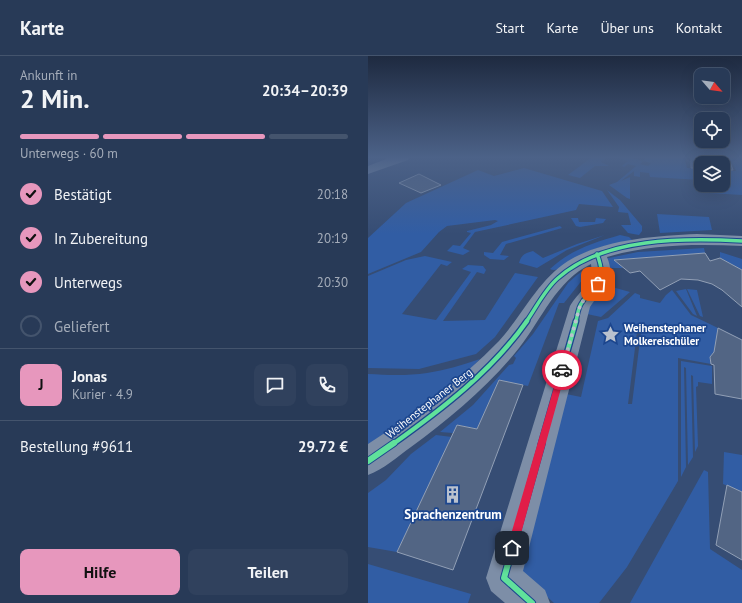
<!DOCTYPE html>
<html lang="de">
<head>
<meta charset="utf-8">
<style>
  body { margin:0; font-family:"PT Sans",sans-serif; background:#30415d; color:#f1f3f6; height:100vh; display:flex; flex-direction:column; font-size:15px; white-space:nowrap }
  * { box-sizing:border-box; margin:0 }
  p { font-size:13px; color:#a5adba }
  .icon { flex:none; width:22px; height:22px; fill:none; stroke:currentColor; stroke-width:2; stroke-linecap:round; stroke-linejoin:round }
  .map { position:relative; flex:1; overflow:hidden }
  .sheet { display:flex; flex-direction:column; background:#283a57; width:368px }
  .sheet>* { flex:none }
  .needle { width:26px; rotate:118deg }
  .buttons { position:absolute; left:326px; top:12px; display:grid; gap:8px }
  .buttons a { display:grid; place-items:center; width:36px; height:36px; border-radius:8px; background:#283a57; box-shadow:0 4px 16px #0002,0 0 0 1px #44546d; font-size:20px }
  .pin { position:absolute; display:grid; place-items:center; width:34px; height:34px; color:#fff; margin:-17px; border-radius:8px; box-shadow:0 2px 6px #0006 }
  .courier { position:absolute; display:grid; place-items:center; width:40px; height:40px; margin:-20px; border:3px solid #e11d48; border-radius:50%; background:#fff; color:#222; box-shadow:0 1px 5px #0007 }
  .summary em { font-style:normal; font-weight:600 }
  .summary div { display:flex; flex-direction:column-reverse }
  .summary { display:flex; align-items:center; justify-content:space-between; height:68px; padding:0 20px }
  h1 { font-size:26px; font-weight:600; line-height:30px }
  .bar { display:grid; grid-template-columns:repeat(4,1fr); gap:6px 4px; align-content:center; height:48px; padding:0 20px }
  .bar i { height:5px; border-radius:3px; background:#44546d }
  .bar .on { background:#e797bd }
  .bar p { grid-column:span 4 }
  .line { display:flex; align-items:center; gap:10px; padding:0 20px; border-top:1px solid #44546d }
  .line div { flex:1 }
  .round { display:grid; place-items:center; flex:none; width:42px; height:42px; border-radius:8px; background:#30415d }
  ol { padding:0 20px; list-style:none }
  li { display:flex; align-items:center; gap:12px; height:44px }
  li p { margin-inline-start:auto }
  li .icon { padding:4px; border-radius:50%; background:#e797bd; color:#111; stroke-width:4 }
  li:last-child { color:#a5adba }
  li i { width:22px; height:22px; border:2px solid #44546d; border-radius:50% }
  .cta { display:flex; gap:8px; margin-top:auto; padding:8px 20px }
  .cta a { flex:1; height:46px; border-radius:8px; background:#e797bd; color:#111; font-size:16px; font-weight:600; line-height:46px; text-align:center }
  .cta a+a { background:#30415d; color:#f1f3f6 }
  header { display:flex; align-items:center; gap:24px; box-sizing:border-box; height:56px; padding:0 20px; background:#283a57; border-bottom:1px solid #44546d }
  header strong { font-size:19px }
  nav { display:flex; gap:22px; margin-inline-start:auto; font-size:14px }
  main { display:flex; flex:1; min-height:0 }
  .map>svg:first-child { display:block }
</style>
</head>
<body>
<header>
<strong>Karte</strong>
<nav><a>Start</a><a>Karte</a><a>Über uns</a><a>Kontakt</a></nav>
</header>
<main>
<section class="sheet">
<div class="summary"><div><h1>2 Min.</h1><p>Ankunft in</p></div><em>20:34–20:39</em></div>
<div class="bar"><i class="on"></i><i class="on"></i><i class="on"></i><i></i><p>Unterwegs · 60 m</p></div>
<ol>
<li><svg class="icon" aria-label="check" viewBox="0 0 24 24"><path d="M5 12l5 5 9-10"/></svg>Bestätigt<p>20:18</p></li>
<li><svg class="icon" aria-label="check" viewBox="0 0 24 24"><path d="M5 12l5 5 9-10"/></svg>In Zubereitung<p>20:19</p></li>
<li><svg class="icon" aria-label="check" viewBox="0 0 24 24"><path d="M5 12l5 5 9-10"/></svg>Unterwegs<p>20:30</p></li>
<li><i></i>Geliefert</li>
</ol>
<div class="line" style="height:72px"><b class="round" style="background:#e797bd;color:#111">J</b><div><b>Jonas</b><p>Kurier · 4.9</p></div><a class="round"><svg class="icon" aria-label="chat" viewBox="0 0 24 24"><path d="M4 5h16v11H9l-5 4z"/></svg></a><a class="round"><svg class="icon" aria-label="phone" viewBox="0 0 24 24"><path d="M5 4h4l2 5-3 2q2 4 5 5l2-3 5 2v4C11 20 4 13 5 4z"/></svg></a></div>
<div class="line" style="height:52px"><div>Bestellung #9611</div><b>29.72 €</b></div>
<div class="cta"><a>Hilfe</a><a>Teilen</a></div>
</section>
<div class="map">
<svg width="374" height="547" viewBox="0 0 374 547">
  <rect width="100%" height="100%" fill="#364d74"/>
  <path fill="#315da4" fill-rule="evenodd" d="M224 101H239L233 106 241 110H227L212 122 200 119Z
    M246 101H260L275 105 272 108 280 110 283 107 275 105 278 101H316L319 112 333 113V124L282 121 281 117 272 116V121L266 120V115L253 125 262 121V143L259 142 241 129 249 126 268 110 260 108 256 111 254 110 260 105Z
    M362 101H374V139L341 137 338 129H355V115H368Z
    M156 112 234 135 245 151 211 148 208 154 107 176 95 192 102 195 95 199 79 195 85 189 92 190 103 177 99 176V175L123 169 130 165 127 164 79 170 71 176 53 196 0 218V182L38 147 110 114 126 120Z
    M239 134 252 144 274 170V175L271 179 260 177 253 169H263L260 157 250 156 251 151Z
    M289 158 341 161 344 174 292 177Z
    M203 162H210L211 166H227L228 162 238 163 235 167 212 171 208 170Z
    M192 170 194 172 138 188 132 199 141 200 136 204 122 203 116 199V196L125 197 134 186Z
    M237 179 199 194 169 212 151 207C153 199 157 197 165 195L175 202 209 188Z
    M252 179 261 181 265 185C246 188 228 190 211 200 204 204 190 218 182 213 202 194 225 187 252 179Z
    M336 192 337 197 247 204 255 212H241L236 203 270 196Z
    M352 196 374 203V214L352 202Z
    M57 200 84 206 79 210 73 208 34 258 68 264 103 216 94 213 100 209 115 210 118 214 116 218 109 216 75 265 117 264 147 217 170 221 127 281 108 298 51 313 0 312V220L38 204Z
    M220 211 224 212 222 221 215 223 196 247H191L160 330 131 324 109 373 90 369 85 377 72 376 105 349 141 309 145 308 148 302 146 300 165 278 200 227 209 219Z
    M237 229 262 236 233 261 219 258V254Z
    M318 233 329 260 325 258 308 235Z
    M319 233 329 234 335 261 332 260Z
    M304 234 323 259 350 272 346 296 342 301 343 308 310 302V425L259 511 231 547H186L164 527 154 516 198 338 213 341 230 265 240 262 267 237 272 239V242L292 247 298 239ZM270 268H274L264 348H260Z
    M112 303 85 331 0 394V318C19 319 39 320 59 317 77 314 95 309 112 303Z
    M313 305 344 310V328L330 326V330L328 331 330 390 327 396 325 320 323 319 325 401 320 409 318 312 316 311 318 411 313 421Z
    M68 379 84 381 29 496 0 491V437L18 424 43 398Z
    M356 396 374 399V436L355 428Z
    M336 414 340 416 342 493 374 514V547H262Z
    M0 508 103 538 100 547H0Z"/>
  <path fill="#526584" stroke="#92a0b6" d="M323 101H360L365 114H355V107H333V112H323Z
    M51 118 73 129 53 137 31 127Z
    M337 197 342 205 352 202 374 214V251L354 234 344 228 330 224 313 223 292 234 272 215 262 217 246 204Z
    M350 272 374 284V343L347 338 346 309 343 308 342 301 346 296Z
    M131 324 155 329 85 514 29 496 89 369 109 373Z
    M359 429 374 436V504L348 489Z"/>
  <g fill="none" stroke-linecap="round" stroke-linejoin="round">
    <path fill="#7d8ea7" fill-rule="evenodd" d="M23 101H42L40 104 0 118V110Z
      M329 178 374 180V190C329 188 283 188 239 201 249 225 234 232 222 251L155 515 177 534 182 547H137L123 535 118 522 202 250C211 235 226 227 223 208 188 225 174 263 151 292 121 330 82 362 43 391 29 401 16 413 0 419V388C47 358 92 325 131 285 154 260 170 224 200 205 236 183 287 180 329 178Z"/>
    <defs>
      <path id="cycleway-far2" d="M158 266C168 252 177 233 190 222 236 181 316 182 374 185
        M208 266C209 260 210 253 213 248 227 226 240 227 229 198"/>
      <path id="cycleway-far1" d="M25 388C74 353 124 315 159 265
        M173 388 208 265"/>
      <path id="cycleway" d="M0 405 26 387
        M164 547 136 522 174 387"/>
    </defs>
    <use href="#cycleway-far2" stroke="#1c468e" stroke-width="5.5"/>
    <use href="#cycleway-far1" stroke="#1c468e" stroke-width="7"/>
    <use href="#cycleway" stroke="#1c468e" stroke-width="8"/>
    <use href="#cycleway-far2" stroke="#60e19b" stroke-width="3.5"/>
    <use href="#cycleway-far1" stroke="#60e19b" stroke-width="4.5"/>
    <use href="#cycleway" stroke="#60e19b" stroke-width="6"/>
  </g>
  <linearGradient id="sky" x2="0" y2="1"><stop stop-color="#1e2a40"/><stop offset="0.57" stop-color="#4c6288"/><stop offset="1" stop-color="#4c6288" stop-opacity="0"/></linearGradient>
  <rect width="374" height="178" fill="url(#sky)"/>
  <path fill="#e11d48" d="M194 311 198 314 149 492 148 496 144 497 140 496 139 492 191 314Z"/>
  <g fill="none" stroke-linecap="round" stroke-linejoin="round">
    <path stroke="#b9c1ce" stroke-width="4" stroke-dasharray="0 7.2" d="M194 314 212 250 217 242 230 228"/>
  </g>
  <defs>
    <symbol id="sight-bare" viewBox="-9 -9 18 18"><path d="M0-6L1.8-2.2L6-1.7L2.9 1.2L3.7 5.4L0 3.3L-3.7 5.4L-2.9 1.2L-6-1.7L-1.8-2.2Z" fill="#b9c1ce" stroke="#1c468e" stroke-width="2.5" paint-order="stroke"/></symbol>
    <symbol id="building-bare" viewBox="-9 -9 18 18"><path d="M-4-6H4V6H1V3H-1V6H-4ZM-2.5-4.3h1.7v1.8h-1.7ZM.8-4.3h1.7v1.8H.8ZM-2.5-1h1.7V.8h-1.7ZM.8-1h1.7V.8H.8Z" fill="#b9c1ce" stroke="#1c468e" stroke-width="2.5" paint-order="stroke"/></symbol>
  </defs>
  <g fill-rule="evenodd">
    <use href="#sight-bare" x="230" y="266" width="25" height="25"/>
    <use href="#building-bare" x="72" y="426" width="25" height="25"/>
  </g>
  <g text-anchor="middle" stroke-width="3.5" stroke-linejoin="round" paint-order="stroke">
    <g font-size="11" font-weight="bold" fill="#fff" stroke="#1c468e" text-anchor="start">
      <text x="256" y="276">Weihenstephaner<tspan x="256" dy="13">Molkereischüler</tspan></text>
    </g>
    <g font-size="11" fill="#fff" stroke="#1c468e">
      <text transform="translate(61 347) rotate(-38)" y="4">Weihenstephaner Berg</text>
    </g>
    <g font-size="13" font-weight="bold" fill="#fff" stroke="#1c468e">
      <text x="85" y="463">Sprachenzentrum</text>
    </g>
  </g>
</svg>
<div class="buttons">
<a><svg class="needle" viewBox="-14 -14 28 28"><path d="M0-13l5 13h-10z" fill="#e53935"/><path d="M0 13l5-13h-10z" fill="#a5adba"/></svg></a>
<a><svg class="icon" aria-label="locate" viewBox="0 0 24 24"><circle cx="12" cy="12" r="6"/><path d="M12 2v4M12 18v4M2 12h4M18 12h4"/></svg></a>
<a><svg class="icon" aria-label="layers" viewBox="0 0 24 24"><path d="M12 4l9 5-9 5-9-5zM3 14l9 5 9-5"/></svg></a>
</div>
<div class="pin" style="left:230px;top:228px;background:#ea580c"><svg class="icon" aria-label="bag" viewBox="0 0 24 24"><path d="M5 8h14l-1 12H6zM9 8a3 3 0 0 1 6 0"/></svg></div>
<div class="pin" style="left:144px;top:492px;background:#1f2937"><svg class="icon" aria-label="home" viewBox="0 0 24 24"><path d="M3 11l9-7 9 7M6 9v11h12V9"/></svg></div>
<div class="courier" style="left:194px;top:314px"><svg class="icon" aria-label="car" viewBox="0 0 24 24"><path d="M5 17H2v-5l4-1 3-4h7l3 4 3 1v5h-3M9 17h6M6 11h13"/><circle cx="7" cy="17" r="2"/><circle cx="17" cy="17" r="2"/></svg></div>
</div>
</main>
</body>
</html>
